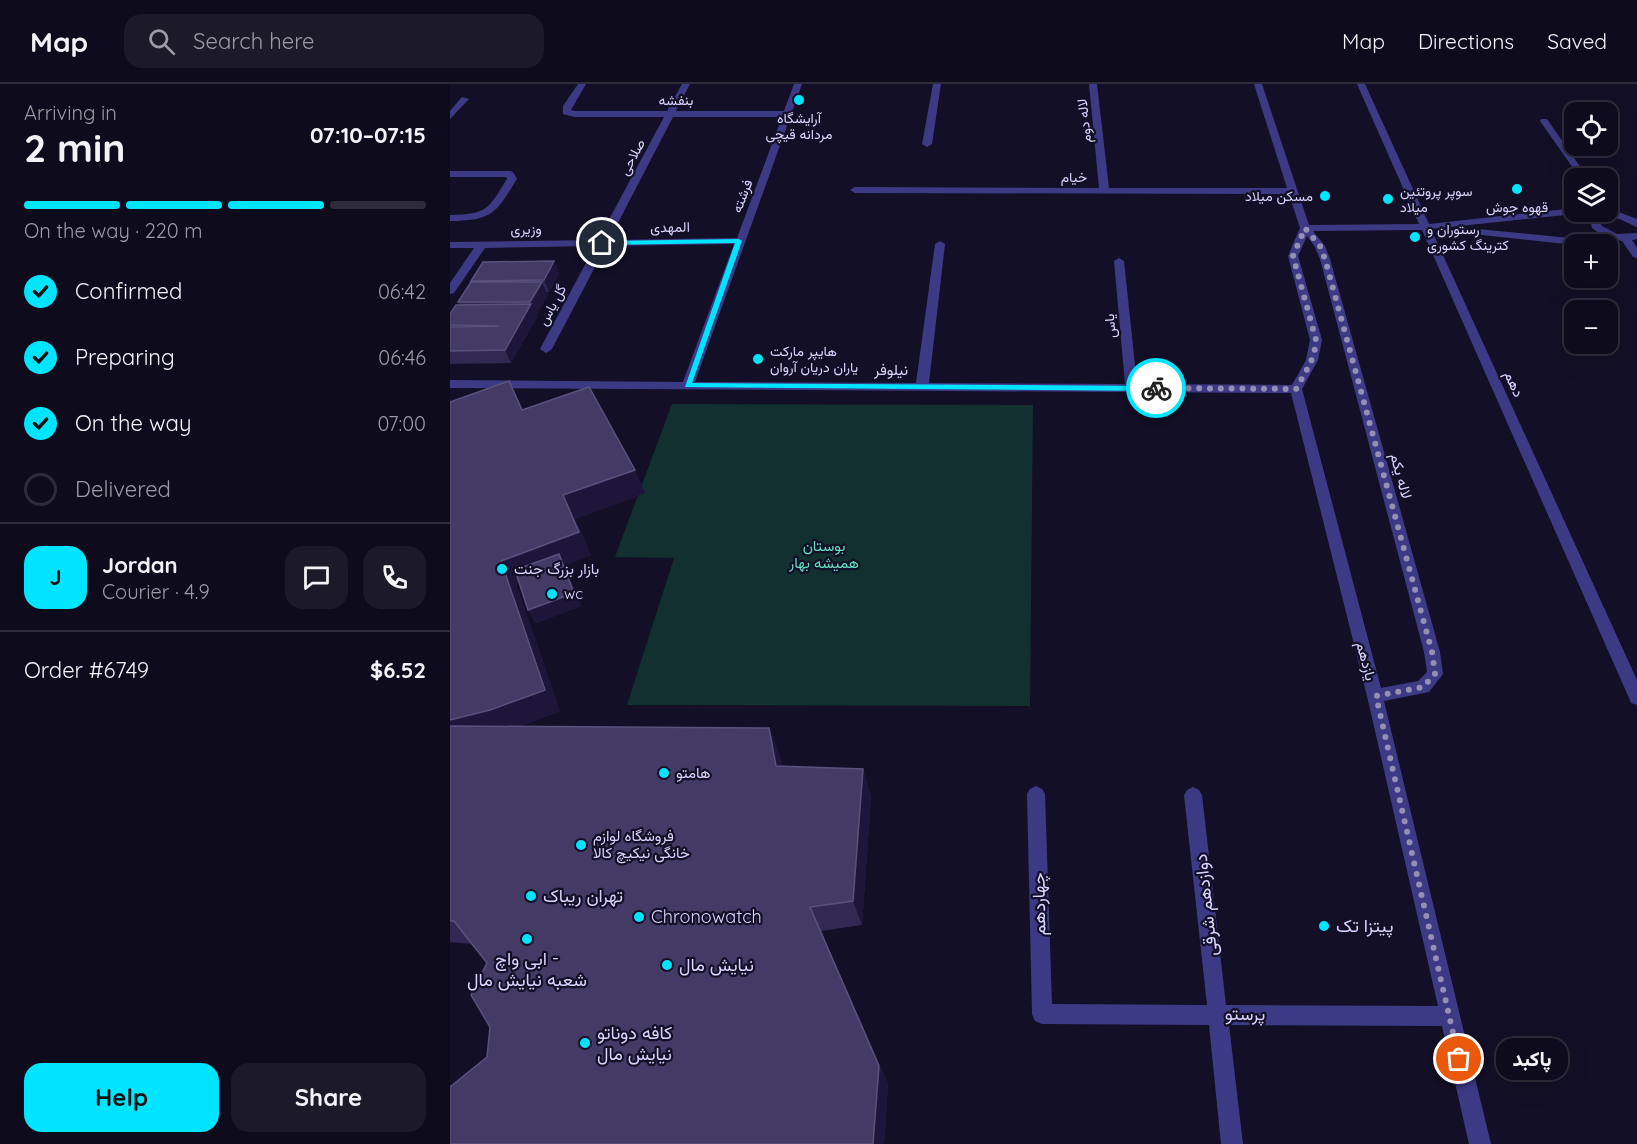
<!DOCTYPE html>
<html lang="en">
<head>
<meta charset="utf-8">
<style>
  body { margin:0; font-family:Quicksand,Vazirmatn,sans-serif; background:#1c1929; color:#f1f3f6; height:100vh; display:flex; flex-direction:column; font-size:22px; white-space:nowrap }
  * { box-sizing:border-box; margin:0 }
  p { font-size:20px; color:#9b9ba3 }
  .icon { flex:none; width:33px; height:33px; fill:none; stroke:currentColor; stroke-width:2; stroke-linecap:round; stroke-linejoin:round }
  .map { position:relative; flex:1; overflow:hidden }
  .drawer { display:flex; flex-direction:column; background:#0e0b1c; width:450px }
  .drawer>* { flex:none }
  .buttons { position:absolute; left:1114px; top:18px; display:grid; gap:12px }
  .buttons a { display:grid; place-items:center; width:54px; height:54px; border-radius:12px; background:#0e0b1c; box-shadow:0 6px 24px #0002,0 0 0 2px #2e2b3b; font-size:30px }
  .pin { position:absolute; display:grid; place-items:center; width:51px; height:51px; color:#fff; margin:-26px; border:3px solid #fff; border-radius:50%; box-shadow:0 2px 6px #0007 }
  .courier { position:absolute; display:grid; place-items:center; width:60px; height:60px; margin:-30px; border:4px solid #00e5ff; border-radius:50%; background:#fff; color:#222; box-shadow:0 2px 8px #0007 }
  .bubble { position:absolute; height:42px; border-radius:18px; background:#0e0b1c; box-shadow:0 6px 24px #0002,0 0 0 2px #2e2b3b; font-size:20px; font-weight:800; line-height:42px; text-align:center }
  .head em { font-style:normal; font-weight:800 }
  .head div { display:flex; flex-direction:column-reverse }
  .head { display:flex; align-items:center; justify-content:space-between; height:102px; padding:0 24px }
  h1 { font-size:39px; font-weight:800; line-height:45px }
  .bar { display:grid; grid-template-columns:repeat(4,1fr); gap:9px 6px; align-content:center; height:72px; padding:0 24px }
  .bar i { height:8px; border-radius:4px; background:#2e2b3b }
  .bar .on { background:#00e5ff }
  .bar p { grid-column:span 4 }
  .line { display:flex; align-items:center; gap:15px; padding:0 24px; border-top:2px solid #2e2b3b }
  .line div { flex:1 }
  .round { display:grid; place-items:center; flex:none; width:63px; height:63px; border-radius:18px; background:#1c1929 }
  ol { padding:0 24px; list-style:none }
  li { display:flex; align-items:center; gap:18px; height:66px }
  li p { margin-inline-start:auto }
  li .icon { padding:6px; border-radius:50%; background:#00e5ff; color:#111; stroke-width:4 }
  li:last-child { color:#9b9ba3 }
  li i { width:33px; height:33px; border:3px solid #2e2b3b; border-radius:50% }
  .primary-button { display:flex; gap:12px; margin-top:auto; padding:12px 24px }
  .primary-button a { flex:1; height:69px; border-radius:18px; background:#00e5ff; color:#111; font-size:24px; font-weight:800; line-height:69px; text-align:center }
  .primary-button a+a { background:#1c1929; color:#f1f3f6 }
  header { display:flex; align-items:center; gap:36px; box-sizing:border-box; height:84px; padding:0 30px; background:#0e0b1c; border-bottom:2px solid #2e2b3b }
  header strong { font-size:28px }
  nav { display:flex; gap:33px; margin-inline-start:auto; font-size:21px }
  .search { width:420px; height:54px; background:#1c1929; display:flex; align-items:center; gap:15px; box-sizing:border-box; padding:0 21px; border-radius:18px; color:#9b9ba3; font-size:22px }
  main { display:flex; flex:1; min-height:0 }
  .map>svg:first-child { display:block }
</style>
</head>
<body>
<header>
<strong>Map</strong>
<div class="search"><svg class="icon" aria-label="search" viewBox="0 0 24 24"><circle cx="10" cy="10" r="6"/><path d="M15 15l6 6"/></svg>Search here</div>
<nav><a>Map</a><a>Directions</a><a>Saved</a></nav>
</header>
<main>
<section class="drawer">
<div class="head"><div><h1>2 min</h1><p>Arriving in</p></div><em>07:10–07:15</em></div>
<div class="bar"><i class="on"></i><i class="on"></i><i class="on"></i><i></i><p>On the way · 220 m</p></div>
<ol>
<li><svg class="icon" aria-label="check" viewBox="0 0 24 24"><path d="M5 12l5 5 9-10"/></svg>Confirmed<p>06:42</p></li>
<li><svg class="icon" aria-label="check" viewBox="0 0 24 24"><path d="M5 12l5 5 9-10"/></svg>Preparing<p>06:46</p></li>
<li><svg class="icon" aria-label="check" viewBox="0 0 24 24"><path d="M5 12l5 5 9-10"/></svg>On the way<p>07:00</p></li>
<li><i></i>Delivered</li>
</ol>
<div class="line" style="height:108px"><b class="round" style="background:#00e5ff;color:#111">J</b><div><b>Jordan</b><p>Courier · 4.9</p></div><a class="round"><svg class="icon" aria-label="chat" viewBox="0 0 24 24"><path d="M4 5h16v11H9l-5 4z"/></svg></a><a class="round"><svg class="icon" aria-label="phone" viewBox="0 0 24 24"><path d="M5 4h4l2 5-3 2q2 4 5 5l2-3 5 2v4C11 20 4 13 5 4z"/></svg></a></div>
<div class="line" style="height:78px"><div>Order #6749</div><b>$6.52</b></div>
<div class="primary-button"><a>Help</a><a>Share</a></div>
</section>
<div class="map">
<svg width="1187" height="1060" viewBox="0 0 1187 1060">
  <rect width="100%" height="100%" fill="#130f26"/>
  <path fill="#12302f" d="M222 320 583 321 580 622 177 621 224 474 165 473Z"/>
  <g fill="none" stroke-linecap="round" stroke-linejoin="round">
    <path fill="#3d3a85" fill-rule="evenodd" d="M128 0H136L121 26 125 27H217L232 0H240L226 27H334L344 0H352L245 298 466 299 485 160 490 157 495 160 479 299 675 300 664 177 669 174 674 177 687 300 842 301 856 276 860 256 838 172 850 144 839 110 405 109 400 106 405 103 649 104 639 0H647L659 104H837L804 0H812L859 141 969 140 907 0H915L979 140 1125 124V128H1130L1125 130 981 145 1187 596V621L1181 619 1179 614 972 146 863 147 875 162 880 175 990 568 993 590 979 608 934 617 1041 1060H1019L992 942 779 941 793 1060H771L759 941 592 940 585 937 582 930 577 710 580 705 586 702 592 705 595 710 602 920 757 921 734 711 737 706 743 703 749 706 752 711 776 921 988 922 917 612 841 309 0 304V296L233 298 284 160 156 162 102 265 96 269 90 265 145 162 35 164 4 209 0 210V199L24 164H0V158L148 156 214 33H125L113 30V22ZM223 33H332L287 154 159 156ZM857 152 865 163 870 175 974 568 977 588 968 597 931 604 852 305 868 276 872 256 848 172Z
      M483 0H491L482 60 477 63 472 60Z
      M12 13 19 15 0 35V27Z
      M1091 35H1097L1138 94H1130L1090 37Z
      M0 87H60L63 88 67 95C45 130 43 136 0 137V131C38 130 38 125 57 95L56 93H0Z
      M1166 127 1187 135V143C1174 138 1164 128 1149 137L1152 142 1167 150 1187 149V155L1182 156 1187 164V174L1183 173 1172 157 1153 152 1142 144 1140 134 1151 129Z
      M1008 143 1150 157 1155 160 1125 161 1004 148 1003 146Z"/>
  </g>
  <path fill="#312854" d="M104 177 109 190 99 208H97L98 211 86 231 87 233 61 279 0 280V230L9 221 8 218 22 198 21 197Z
    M0 318 73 326 195 409 125 435 141 471 115 481 131 522 86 539 78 526 69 498 66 500 110 627 68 643 319 644 330 672 332 683 413 685 421 713 412 841 371 847 438 1000 434 1060H0L37 973 40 943 37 879 21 860 0 858Z"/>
  <path fill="#1d163a" d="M104 177 109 190 99 208 94 196Z
    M92 198 98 211 86 231 80 218Z
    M81 220 87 233 61 279 55 266Z
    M185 386 195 409 125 435 141 471 115 481 131 522 86 539 78 526 114 481 66 500 110 627 57 647 0 662V636L51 477 113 411Z
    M319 644 330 672 337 710 326 682Z
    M413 685 421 713 412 841 403 817Z
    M360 823 438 1000 434 1060H423Z"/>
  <path fill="#433a66" stroke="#5a527e" stroke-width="1.5" d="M104 177 94 196 21 197 33 178Z
    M21 198H92L80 218H8Z
    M81 220 55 266 0 267V243L49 242 0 241V230L6 221Z
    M59 297 72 326 139 303 185 386 113 411 129 448 51 477 95 606 40 626 0 636V318Z
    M109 470 124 509 78 526 65 486Z
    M0 642 319 644 326 682 413 685 403 817 360 823 429 982 423 1060H0V1003L37 973 40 943 21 911 37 879 4 837H0Z"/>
  <path fill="#00e5ff" d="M289 155 292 157 242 299 706 302 710 304 706 307 235 303 285 159 152 161 149 159 152 157Z"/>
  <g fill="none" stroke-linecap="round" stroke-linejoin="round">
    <path stroke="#948fb3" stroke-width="6" stroke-dasharray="0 10.8" d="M706 304 846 305C855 288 865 276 866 256L843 172 855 144 870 162 875 175 982 568 985 590 973 603 926 612 1009 975"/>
  </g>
  <g fill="#00e5ff" stroke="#130f26" stroke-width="2">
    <circle cx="349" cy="16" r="6"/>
    <circle cx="1067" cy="105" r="6"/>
    <circle cx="875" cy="112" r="6"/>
    <circle cx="938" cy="115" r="6"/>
    <circle cx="965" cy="153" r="6"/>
    <circle cx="308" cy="275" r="6"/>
    <circle cx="52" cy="485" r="6"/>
    <circle cx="102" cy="510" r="6"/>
    <circle cx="214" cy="689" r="6"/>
    <circle cx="131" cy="761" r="6"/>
    <circle cx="81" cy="812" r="6"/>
    <circle cx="189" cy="833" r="6"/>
    <circle cx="874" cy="842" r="6"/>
    <circle cx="77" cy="855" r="6"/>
    <circle cx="217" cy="881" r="6"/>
    <circle cx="135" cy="959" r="6"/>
  </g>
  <g text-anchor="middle" stroke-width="4.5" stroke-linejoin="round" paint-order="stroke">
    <g font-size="14" fill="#d9d4ff" stroke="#130f26">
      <text x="226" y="21">بنفشه</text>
      <text transform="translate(634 37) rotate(-96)" y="5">لاله دوم</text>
      <text transform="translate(182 73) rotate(-62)" y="5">صلاحی</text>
      <text x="624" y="98">خیام</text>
      <text transform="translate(292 112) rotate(-69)" y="5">فرشته</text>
      <text transform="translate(220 143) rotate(-1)" y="5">المهدی</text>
      <text transform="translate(76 145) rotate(-1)" y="5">وزیری</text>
      <text transform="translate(102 221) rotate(-62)" y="5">گل یاس</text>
      <text transform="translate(660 242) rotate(-95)" y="5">یاس</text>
    </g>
    <g font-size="14" fill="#d9d4ff" stroke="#130f26" text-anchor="start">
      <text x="349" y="39" text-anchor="middle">آرایشگاه<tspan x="349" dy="16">مردانه قیچی</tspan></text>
      <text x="950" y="112">سوپر پروتئین<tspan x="950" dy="16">میلاد</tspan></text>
      <text x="863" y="117" text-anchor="end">مسکن میلاد</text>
      <text x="1067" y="128" text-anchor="middle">قهوه جوش</text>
      <text x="977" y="150">رستوران و<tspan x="977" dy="16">کترینگ کشوری</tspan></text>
      <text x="320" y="272">هایپر مارکت<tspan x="320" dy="16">یاران دریان آروان</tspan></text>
    </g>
    <g font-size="15" fill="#d9d4ff" stroke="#130f26">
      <text x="441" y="291">نیلوفر</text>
      <text transform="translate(1064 300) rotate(66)" y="5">دهم</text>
      <text transform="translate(951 392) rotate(75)" y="5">لاله یکم</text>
      <text transform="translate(916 577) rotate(75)" y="5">یازدهم</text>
    </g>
    <g font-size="15" fill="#5fe0c0" stroke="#130f26">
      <text x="374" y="467">بوستان<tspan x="374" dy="17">همیشه بهار</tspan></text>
    </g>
    <g font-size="15" fill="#d9d4ff" stroke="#130f26" text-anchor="start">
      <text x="64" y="490">بازار بزرگ جنت</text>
      <text x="114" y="515">wc</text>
      <text x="226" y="694">هامتو</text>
      <text x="143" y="757">فروشگاه لوازم<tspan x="143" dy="17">خانگی نیکیچ کالا</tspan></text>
    </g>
    <g font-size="18" fill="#d9d4ff" stroke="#130f26" text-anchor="start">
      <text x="93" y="818">تهران ریباک</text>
      <text x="201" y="839">Chronowatch</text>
      <text x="886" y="848">پیتزا تک</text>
      <text x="77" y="881" text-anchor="middle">ابی واچ -<tspan x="77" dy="21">شعبه نیایش مال</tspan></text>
      <text x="229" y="887">نیایش مال</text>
      <text x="147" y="955">کافه دوناتو<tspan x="147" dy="21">نیایش مال</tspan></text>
    </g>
    <g font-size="18" fill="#d9d4ff" stroke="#130f26">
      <text transform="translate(589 820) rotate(-91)" y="6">چهاردهم</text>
      <text transform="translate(756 821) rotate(-96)" y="6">دوازدهم شرقی</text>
      <text transform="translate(795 930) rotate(1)" y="6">پرستو</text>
    </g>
  </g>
</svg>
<div class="buttons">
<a><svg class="icon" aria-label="locate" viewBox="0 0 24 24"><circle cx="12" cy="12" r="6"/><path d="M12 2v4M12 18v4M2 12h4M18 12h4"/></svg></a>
<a><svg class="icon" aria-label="layers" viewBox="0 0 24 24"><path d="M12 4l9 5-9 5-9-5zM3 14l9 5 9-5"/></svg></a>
<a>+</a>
<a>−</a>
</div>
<div class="pin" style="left:1009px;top:975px;background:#ea580c"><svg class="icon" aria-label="bag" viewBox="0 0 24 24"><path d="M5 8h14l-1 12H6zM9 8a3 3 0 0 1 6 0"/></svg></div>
<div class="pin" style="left:152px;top:159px;background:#1f2937"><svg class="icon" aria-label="home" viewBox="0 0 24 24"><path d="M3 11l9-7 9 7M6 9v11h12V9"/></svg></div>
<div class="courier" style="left:706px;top:304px"><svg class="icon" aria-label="bike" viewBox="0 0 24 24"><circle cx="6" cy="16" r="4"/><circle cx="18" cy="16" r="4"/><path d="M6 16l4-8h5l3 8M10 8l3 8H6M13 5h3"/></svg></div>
<div class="bubble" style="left:1046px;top:954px;width:72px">پاکبد</div>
</div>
</main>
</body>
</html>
